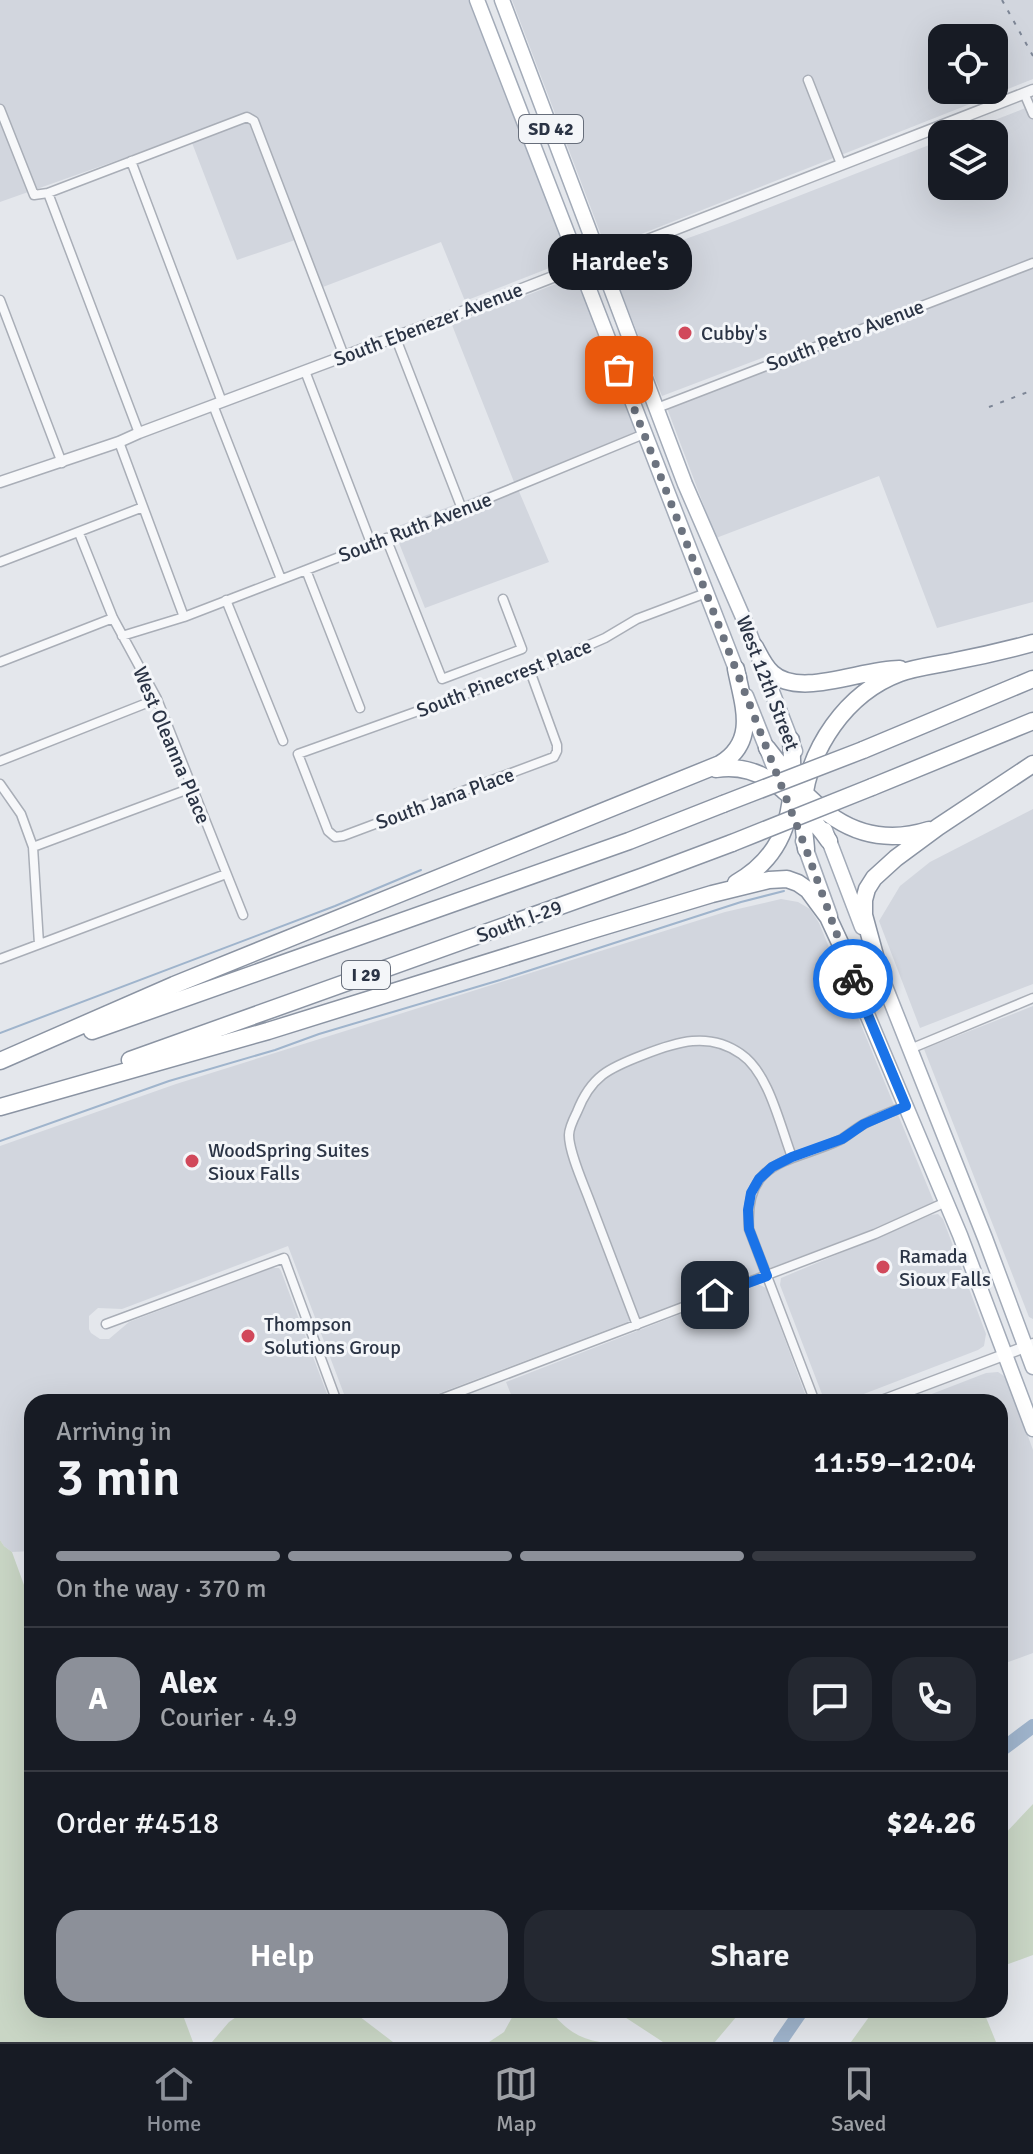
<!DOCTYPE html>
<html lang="en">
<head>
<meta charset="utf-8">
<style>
  body { margin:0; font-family:Signika,sans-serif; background:#242831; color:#f1f3f6; height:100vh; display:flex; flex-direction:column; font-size:30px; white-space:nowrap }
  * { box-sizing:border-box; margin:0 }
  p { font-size:26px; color:#9ea1a6 }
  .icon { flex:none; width:44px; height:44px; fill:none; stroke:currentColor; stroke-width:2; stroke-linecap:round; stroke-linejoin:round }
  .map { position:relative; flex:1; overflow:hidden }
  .side { position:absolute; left:24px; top:1394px; width:984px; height:624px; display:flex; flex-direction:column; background:#171b24; border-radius:24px; box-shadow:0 8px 32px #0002 }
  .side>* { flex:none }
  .buttons { position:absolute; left:928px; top:24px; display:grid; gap:16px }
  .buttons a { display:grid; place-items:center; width:80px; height:80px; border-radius:16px; background:#171b24; box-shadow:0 8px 32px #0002; font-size:40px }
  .pin { position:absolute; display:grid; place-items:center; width:68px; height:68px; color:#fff; margin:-34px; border-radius:16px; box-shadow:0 4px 12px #0006 }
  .courier { position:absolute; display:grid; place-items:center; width:80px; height:80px; margin:-40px; border:6px solid #1a73e8; border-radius:50%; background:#fff; color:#222; box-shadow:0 2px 10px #0007 }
  .bubble { position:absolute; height:56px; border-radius:24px; background:#171b24; box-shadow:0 8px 32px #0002; font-size:26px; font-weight:600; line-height:56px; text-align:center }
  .overview em { font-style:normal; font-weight:600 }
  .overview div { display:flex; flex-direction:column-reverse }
  .overview { display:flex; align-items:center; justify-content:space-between; height:136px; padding:0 32px }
  h1 { font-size:52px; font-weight:600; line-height:60px }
  .bar { display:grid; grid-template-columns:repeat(4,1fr); gap:12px 8px; align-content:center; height:96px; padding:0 32px }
  .bar i { height:10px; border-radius:6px; background:#363941 }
  .bar .active { background:#8c9099 }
  .bar p { grid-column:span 4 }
  .line { display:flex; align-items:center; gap:20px; padding:0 32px; border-top:2px solid #363941 }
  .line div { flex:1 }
  .round { display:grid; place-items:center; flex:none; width:84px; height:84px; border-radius:24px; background:#242831 }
  .cta { display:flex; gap:16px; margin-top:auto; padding:16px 32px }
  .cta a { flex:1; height:92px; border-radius:24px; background:#8c9099; color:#fff; font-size:32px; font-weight:600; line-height:92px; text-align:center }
  .cta a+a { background:#242831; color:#f1f3f6 }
  .dock { display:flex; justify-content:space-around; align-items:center; height:112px; border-top:2px solid #363941; background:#171b24; font-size:22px; color:#9ea1a6 }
  .dock a { display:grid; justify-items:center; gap:4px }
  .dock .active { color:#8c9099 }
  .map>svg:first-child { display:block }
</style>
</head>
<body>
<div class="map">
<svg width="1033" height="2042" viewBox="0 0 1033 2042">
  <rect width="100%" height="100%" fill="#e4e7ec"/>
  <path fill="#d2d6de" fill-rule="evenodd" d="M0 0H468L563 240 564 257 557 265 465 301 441 242 315 290 295 240 237 260 189 135 0 202Z
    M512 0H1033V79L606 248ZM942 38H994V90H942Z
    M1033 105V602L937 628 879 476 716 538 667 408 779 365 775 353 662 396 611 266 727 224 942 140V186H994V134H959Z
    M576 276 638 433 515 482 549 562 425 608 393 528 514 482 452 325Z
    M1033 809V984L920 1028 879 921 900 886 930 862Z
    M781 899 798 902 810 909 819 923 934 1202 868 1231 416 1402H347L288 1246 122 1309 98 1308 89 1316V1329L91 1333 100 1339H109L129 1322 272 1268H279L281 1271 330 1402H32V1551L12 1552 4 1546 0 1540V1146L176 1084 725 912Z
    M1033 1006V1319L1029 1317 924 1049Z
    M938 1214 943 1219 986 1334 984 1346 978 1350 843 1402H825L780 1285 781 1278 931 1215Z
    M758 1284 766 1288 808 1402H514L506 1382Z
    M998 1372 1007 1378 1033 1450V1653L1000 1665V1402H911L986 1373Z"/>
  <path fill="#c9d6c5" d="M0 1540 4 1546 12 1552 32 1607V2010H181L193 2042H0Z
    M1033 1804V1955L1000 1967V1839Z
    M246 2010H351L393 2042H212L229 2022Z
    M516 2010H550C563 2027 578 2039 600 2042H489L504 2032Z
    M614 2010H742L715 2042H663Z
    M874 2010H983L996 2042H851Z"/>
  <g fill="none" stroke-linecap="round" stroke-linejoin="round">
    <path stroke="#9fb4cc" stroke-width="2" d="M0 1033 335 906 421 870
      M0 1141 169 1081 275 1050 319 1034 500 980 741 902 784 891"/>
    <path stroke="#9fb4cc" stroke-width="14" d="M1000 1751 1033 1726
      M780 2042 802 2010"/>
    <defs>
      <path id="minor" d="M808 80 841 164
        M1024 93 1033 114
        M0 109 34 195 48 193 247 117 254 121 344 356
        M131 161 222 402
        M48 193 139 433
        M0 300 62 463
        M395 336 462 509
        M305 371 371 543
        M213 405 281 579
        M657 408 1033 263
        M119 442 184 617
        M79 533 113 618 157 699 243 915
        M386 538 442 679 522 649 503 599
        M0 562 143 507
        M306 570 360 708
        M226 600 283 741
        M122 636 184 617 306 570 462 509 644 434
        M0 662 113 618
        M530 671 557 745V751L554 757 343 836 335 837 328 831 298 754 530 671 605 638 637 619 706 593
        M0 761 157 699
        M0 784 21 814 33 847 39 944
        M33 847 194 787
        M0 959 226 874
        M910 1049 1033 998
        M106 1324 284 1258 337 1402
        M637 1325C621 1283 605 1241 589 1199 583 1183 569 1152 569 1135 569 1128 574 1118 577 1112 591 1076 609 1068 643 1055 676 1042 709 1031 741 1054 769 1073 780 1126 792 1157
        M433 1402 875 1234 946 1202
        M815 1402 749 1229C744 1158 791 1163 840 1140 849 1135 857 1127 866 1123 879 1116 893 1111 906 1106"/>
      <path id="tertiary" d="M0 482 119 442 139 433 486 303 1033 90
        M879 1402 1033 1344"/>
      <path id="primary" d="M477 0 739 677
        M502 0 685 484 745 622 795 751
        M746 696 784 792
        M825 830 862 927
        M803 841 830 916
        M837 935 867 1014 960 1235 1033 1429
        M875 961 985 1238 1033 1367"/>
      <path id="motorway" d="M755 647C760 656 764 666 772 673 800 699 864 668 900 669
        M767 748C809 803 853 854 929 830
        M863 750 1033 679
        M716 769C746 764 770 776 791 797 806 813 817 823 829 841
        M872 787 1033 721
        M806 849C805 835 802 820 803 806 808 749 846 693 900 673 917 667 936 665 955 661 981 656 1007 650 1033 643
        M736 883C793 851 795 799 791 740
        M879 970 864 915V900L867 889 874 878 896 858 938 827 1033 764
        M92 1031 629 841 723 804
        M130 1060 644 876 732 843
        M0 1061 174 985 720 764C758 741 743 705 736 669
        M0 1107 268 1031 592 930 712 894 769 880 787 879 798 883 808 890 828 917 841 945"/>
    </defs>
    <use href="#minor" stroke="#a9aeb7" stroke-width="11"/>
    <use href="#tertiary" stroke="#a9aeb7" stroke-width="13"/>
    <use href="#primary" stroke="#a3abb8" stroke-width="17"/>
    <use href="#motorway" stroke="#8b94a3" stroke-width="19"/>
    <use href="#minor" stroke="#f7f8fa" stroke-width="8"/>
    <use href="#tertiary" stroke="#f7f8fa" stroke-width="10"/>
    <use href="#primary" stroke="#fff" stroke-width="14"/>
    <use href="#motorway" stroke="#fff" stroke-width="16"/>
    <path stroke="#7d8696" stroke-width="2" stroke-dasharray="4 8" stroke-linecap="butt" d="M1002 0 1033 56
      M989 407 1033 390"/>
    <defs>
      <path id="motorway-bridge" d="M723 804 863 750
        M732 843 872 787"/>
    </defs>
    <use href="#motorway-bridge" stroke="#8b94a3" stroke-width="19" stroke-linecap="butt"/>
    <use href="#motorway-bridge" stroke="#fff" stroke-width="16"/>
  </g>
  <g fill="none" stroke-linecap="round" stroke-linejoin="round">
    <path stroke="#6c737f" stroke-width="8" stroke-dasharray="0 14.4" d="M619 370 806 849 853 979"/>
    <path stroke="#1a73e8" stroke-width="10" d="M715 1295 767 1276 749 1229 748 1210 751 1193 759 1179 772 1167 792 1157 842 1139 864 1124 906 1106 853 979"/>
  </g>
  <g fill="#d1495b" stroke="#f4f6f9" stroke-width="3">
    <circle cx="685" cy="333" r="8"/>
    <circle cx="192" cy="1161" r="8"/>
    <circle cx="883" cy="1267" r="8"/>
    <circle cx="248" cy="1336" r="8"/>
  </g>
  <g text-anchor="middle" stroke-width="6" stroke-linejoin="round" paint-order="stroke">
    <g fill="#f4f6f9" stroke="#676e7b" stroke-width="2">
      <rect x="519" y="115" width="64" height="28" rx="6"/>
      <rect x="342" y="961" width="48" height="28" rx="6"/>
    </g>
    <g font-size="18" font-weight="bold" fill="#2b3445">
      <text x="551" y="135">SD 42</text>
      <text x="366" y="981">I 29</text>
    </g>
    <g font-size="20" fill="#2b3445" stroke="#f4f6f9">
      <text transform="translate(428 324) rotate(-21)" y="7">South Ebenezer Avenue</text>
      <text transform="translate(845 335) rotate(-21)" y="7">South Petro Avenue</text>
      <text transform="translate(415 527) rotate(-21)" y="7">South Ruth Avenue</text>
      <text transform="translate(504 678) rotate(-21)" y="7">South Pinecrest Place</text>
      <text transform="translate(768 683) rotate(69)" y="7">West 12th Street</text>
      <text transform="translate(172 745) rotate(67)" y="7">West Oleanna Place</text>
      <text transform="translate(445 798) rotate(-20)" y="7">South Jana Place</text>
      <text transform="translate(519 921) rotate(-20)" y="7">South I-29</text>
    </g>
    <g font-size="20" fill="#2b3445" stroke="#f4f6f9" text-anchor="start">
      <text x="701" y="340">Cubby's</text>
      <text x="208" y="1157">WoodSpring Suites<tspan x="208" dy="23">Sioux Falls</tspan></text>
      <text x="899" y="1263">Ramada<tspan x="899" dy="23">Sioux Falls</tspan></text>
      <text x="264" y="1331">Thompson<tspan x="264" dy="23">Solutions Group</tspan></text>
    </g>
  </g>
</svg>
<div class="buttons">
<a><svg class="icon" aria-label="locate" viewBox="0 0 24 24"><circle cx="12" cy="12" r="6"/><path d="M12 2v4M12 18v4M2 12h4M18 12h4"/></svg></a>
<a><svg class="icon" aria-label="layers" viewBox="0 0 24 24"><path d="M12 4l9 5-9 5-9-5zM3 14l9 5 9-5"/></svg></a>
</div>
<div class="pin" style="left:619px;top:370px;background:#ea580c"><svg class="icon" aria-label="bag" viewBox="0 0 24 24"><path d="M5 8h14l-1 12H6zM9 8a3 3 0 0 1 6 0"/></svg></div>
<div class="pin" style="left:715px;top:1295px;background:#1f2937"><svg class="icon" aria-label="home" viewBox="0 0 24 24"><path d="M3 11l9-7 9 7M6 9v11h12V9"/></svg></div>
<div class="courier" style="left:853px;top:979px"><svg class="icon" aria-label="bike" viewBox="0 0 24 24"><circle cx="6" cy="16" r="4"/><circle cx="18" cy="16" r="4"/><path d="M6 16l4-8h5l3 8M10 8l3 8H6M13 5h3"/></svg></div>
<div class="bubble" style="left:548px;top:234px;width:144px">Hardee's</div>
<section class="side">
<div class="overview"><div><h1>3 min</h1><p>Arriving in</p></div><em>11:59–12:04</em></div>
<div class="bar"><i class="active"></i><i class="active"></i><i class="active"></i><i></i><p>On the way · 370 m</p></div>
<div class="line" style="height:144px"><b class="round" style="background:#8c9099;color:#fff">A</b><div><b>Alex</b><p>Courier · 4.9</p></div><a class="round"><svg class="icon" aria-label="chat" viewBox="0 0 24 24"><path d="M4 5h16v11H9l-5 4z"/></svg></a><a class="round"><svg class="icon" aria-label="phone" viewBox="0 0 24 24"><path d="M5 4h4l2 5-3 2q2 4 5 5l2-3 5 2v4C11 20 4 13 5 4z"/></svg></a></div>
<div class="line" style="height:104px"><div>Order #4518</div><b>$24.26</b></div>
<div class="cta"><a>Help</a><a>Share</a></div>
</section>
</div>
<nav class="dock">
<a class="active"><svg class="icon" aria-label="home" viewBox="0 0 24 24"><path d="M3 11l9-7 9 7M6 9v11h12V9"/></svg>Home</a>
<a><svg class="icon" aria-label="map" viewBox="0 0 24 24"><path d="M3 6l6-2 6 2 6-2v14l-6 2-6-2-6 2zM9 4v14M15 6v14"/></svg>Map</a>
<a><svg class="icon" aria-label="saved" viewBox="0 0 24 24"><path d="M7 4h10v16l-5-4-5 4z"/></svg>Saved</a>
</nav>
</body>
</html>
